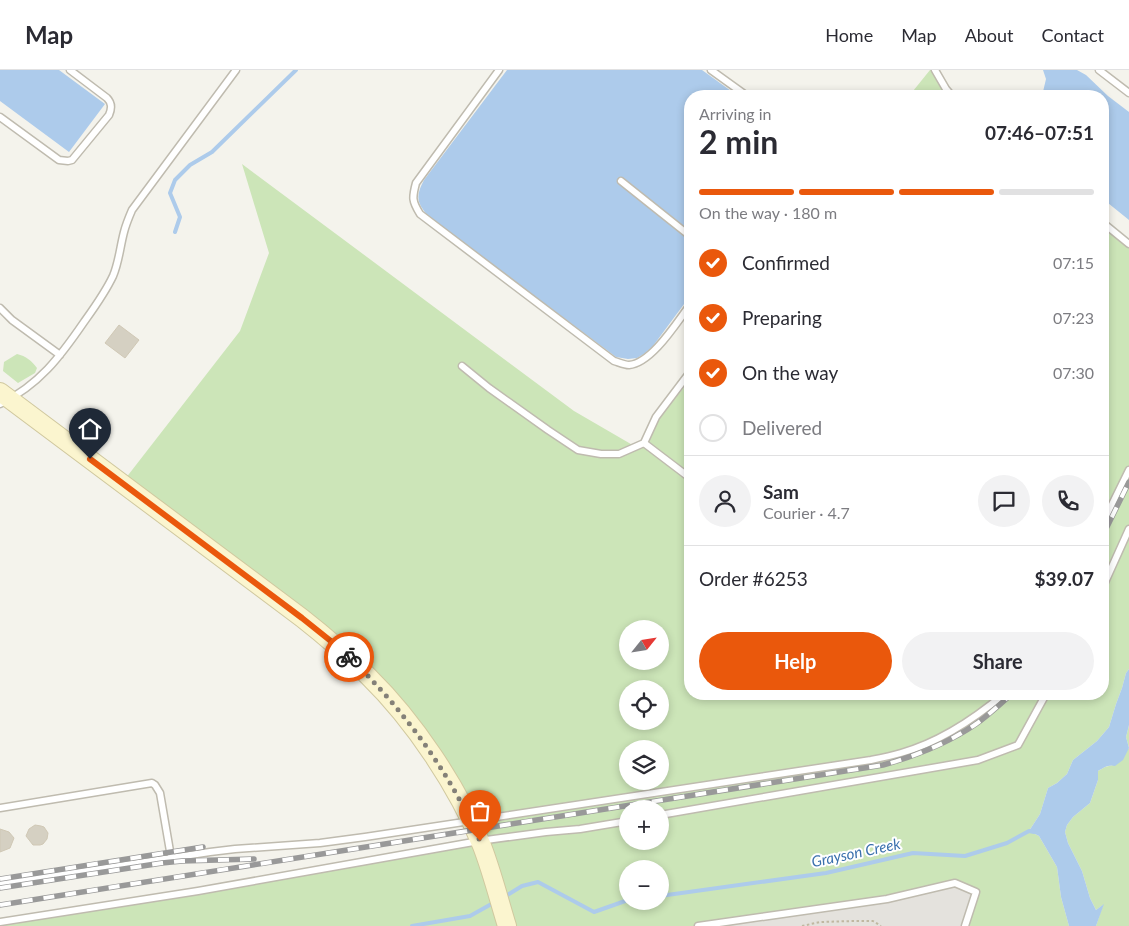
<!DOCTYPE html>
<html lang="en">
<head>
<meta charset="utf-8">
<style>
  body { margin:0; font-family:Lato,sans-serif; background:#f2f2f3; color:#2b2b33; height:100vh; display:flex; flex-direction:column; font-size:19px; white-space:nowrap }
  * { box-sizing:border-box; margin:0 }
  p { font-size:16px; color:#7c7c81 }
  .icon { flex:none; width:28px; height:28px; fill:none; stroke:currentColor; stroke-width:2; stroke-linecap:round; stroke-linejoin:round }
  .map { position:relative; flex:1; overflow:hidden }
  .side { position:absolute; left:684px; top:20px; width:425px; height:610px; display:flex; flex-direction:column; background:#fff; border-radius:20px; box-shadow:0 2px 8px #0003 }
  .side>* { flex:none }
  .needle { width:32px; rotate:60deg }
  .controls { position:absolute; left:619px; top:550px; display:grid; gap:10px }
  .controls a { display:grid; place-items:center; width:50px; height:50px; border-radius:50%; background:#fff; box-shadow:0 2px 8px #0003; font-size:25px }
  .pin { position:absolute; display:grid; place-items:center; width:42px; height:42px; color:#fff; margin:-51px -21px; border-radius:50% 50% 50% 0; rotate:-45deg; box-shadow:0 0 5px #0007 }
  .pin .icon { rotate:45deg }
  .courier { position:absolute; display:grid; place-items:center; width:50px; height:50px; margin:-25px; border:4px solid #ea580c; border-radius:50%; background:#fff; color:#222; box-shadow:0 1px 6px #0007 }
  .summary em { font-style:normal; font-weight:700 }
  .summary div { display:flex; flex-direction:column-reverse }
  .summary { display:flex; align-items:center; justify-content:space-between; height:85px; padding:0 15px }
  h1 { font-size:32px; font-weight:700; line-height:38px }
  .bar { display:grid; grid-template-columns:repeat(4,1fr); gap:8px 5px; align-content:center; height:60px; padding:0 15px }
  .bar i { height:6px; border-radius:4px; background:#e1e1e2 }
  .bar .current { background:#ea580c }
  .bar p { grid-column:span 4 }
  .line { display:flex; align-items:center; gap:12px; padding:0 15px; border-top:1px solid #e1e1e2 }
  .line div { flex:1 }
  .round { display:grid; place-items:center; flex:none; width:52px; height:52px; border-radius:26px; background:#f2f2f3 }
  ol { padding:0 15px; list-style:none }
  li { display:flex; align-items:center; gap:15px; height:55px }
  li p { margin-inline-start:auto }
  li .icon { padding:5px; border-radius:50%; background:#ea580c; color:#fff; stroke-width:4 }
  li:last-child { color:#7c7c81 }
  li i { width:28px; height:28px; border:2px solid #e1e1e2; border-radius:50% }
  .action { display:flex; gap:10px; margin-top:auto; padding:10px 15px }
  .action a { flex:1; height:58px; border-radius:30px; background:#ea580c; color:#fff; font-size:20px; font-weight:700; line-height:58px; text-align:center }
  .action a+a { background:#f2f2f3; color:#2b2b33 }
  header { display:flex; align-items:center; gap:30px; box-sizing:border-box; height:70px; padding:0 25px; background:#fff; border-bottom:1px solid #e1e1e2 }
  header strong { font-size:24px }
  nav { display:flex; gap:28px; margin-inline-start:auto; font-size:18px }
  .map>svg:first-child { display:block }
</style>
</head>
<body>
<header>
<strong>Map</strong>
<nav><a>Home</a><a>Map</a><a>About</a><a>Contact</a></nav>
</header>
<div class="map">
<svg width="1129" height="856" viewBox="0 0 1129 856">
  <rect width="100%" height="100%" fill="#f4f3ec"/>
  <path fill="#e4e2dd" d="M955 813 976 822 965 856H698Z"/>
  <path fill="#cce5b8" fill-rule="evenodd" d="M930 0H935L952 26H909Z
    M242 94 574 341 636 377 690 310V624H1102L1103 152 1129 174V599L1126 603 1122 618 1116 634 1109 657 1097 671 1073 690 1067 704 1057 713 1048 718 1040 744 1029 761 1039 766 1057 797 1061 827 1069 856H965L976 822 954 813 887 829 698 856H0V852L479 771 471 751 370 607 122 413 240 261 269 183ZM628 559H660V591H628ZM628 619H660V651H628ZM628 679H660V711H628ZM628 739H660V771H628ZM628 799H660V831H628Z
    M17 284C26 286 32 291 37 298L35 303 18 313 3 301 4 292Z
    M1129 655V856H1096L1103 835 1096 840 1090 828 1082 801 1068 773 1065 762 1067 755 1073 747 1090 733 1098 710V701L1105 697 1113 695 1129 678 1126 667Z"/>
  <path fill="#adcbeb" d="M0 0H59L105 34 69 82 0 31Z
    M507 0H702L738 26H690V226L653 276 644 284 637 288 628 289 616 287 429 147C417 133 415 127 424 110Z
    M1043 0H1077L1086 5 1108 26 1129 42V150L1103 129 1102 26H1042L1046 9Z
    M1129 599V655L1126 667 1129 678 1123 690 1115 696C1109 694 1103 698 1098 701V710L1090 733 1073 747 1067 755 1065 762 1068 773 1082 801 1090 828 1096 840 1104 834 1096 856H1069L1061 827 1057 797 1039 766 1029 761 1040 744 1048 718 1057 713 1067 704 1073 690 1097 671 1109 657 1116 634 1122 618 1126 603Z"/>
  <g fill="none" stroke-linecap="round" stroke-linejoin="round">
    <path stroke="#adcbeb" stroke-width="4" d="M175 162 180 147 170 123 175 110 190 95 212 82 296 0
      M660 826 826 803 913 783 965 786 1007 773 1029 761 1034 762
      M504 827 522 816 538 812 594 842 628 830
      M412 856 470 846 495 832"/>
  </g>
  <path fill="#d5d0c2" stroke="#d0c8b5" d="M119 255 139 270 125 288 105 273Z
    M35 755 41 756 44 757 48 763 47 769 43 774 40 775H33L26 766 29 759Z
    M0 759 9 762 14 768 10 778 0 782Z"/>
  <g fill="none" stroke-linecap="round" stroke-linejoin="round">
    <defs>
      <path id="lane" d="M499 0 416 113C412 128 412 131 420 144L614 291C618 292 624 295 629 295 652 293 677 252 690 235
        M711 0 747 26
        M935 0 946 19 952 26
        M1099 0 1129 23
        M0 47 59 90 68 91 72 90 109 45C112 38 112 33 107 28L70 0
        M621 111 690 166
        M1102 152 1129 174
        M0 238 12 250 60 285
        M462 296 489 318 548 360 578 380 601 384H619L644 373 690 408
        M0 334C39 315 60 287 84 252 94 238 105 223 113 206 119 192 120 177 124 162 126 154 129 147 132 140L236 0
        M644 373 656 347 690 302
        M1102 455 1129 400
        M1102 519 1129 459
        M0 738 152 713 155 715 160 723 171 787
        M660 745 978 690 1018 675 1046 624
        M0 814 210 782 235 779 320 773 365 767 871 690C881 688 891 686 901 683 940 672 973 650 1004 624
        M0 852 198 821 479 771 546 762 580 759 628 751
        M698 856 887 829 955 813 976 822 965 856"/>
      <path id="secondary" d="M0 322 302 548C325 566 347 585 368 606 414 651 458 717 482 776 492 802 499 830 507 856"/>
    </defs>
    <use href="#lane" stroke="#bfbbaf" stroke-width="9"/>
    <use href="#secondary" stroke="#d0c89f" stroke-width="20"/>
    <path stroke="#c0b8a1" stroke-width="2" stroke-dasharray="2.5 2.5" stroke-linecap="butt" d="M802 856 820 852 854 851H873L881 856"/>
    <use href="#lane" stroke="#fff" stroke-width="6"/>
    <use href="#secondary" stroke="#fbf5cf" stroke-width="18"/>
    <defs>
      <path id="rail" d="M1102 467 1129 412
        M0 809 203 777
        M0 818 162 793 182 791 254 789
        M0 835 883 695C916 686 948 673 976 654 989 645 1000 634 1012 624"/>
    </defs>
    <use href="#rail" stroke="#999" stroke-width="5.5"/>
    <use href="#rail" stroke="#fff" stroke-width="4" stroke-dasharray="11" stroke-linecap="butt"/>
  </g>
  <g fill="none" stroke-linecap="round" stroke-linejoin="round">
    <path stroke="#848178" stroke-width="5" stroke-dasharray="0 9" d="M349 587C404 640 449 701 480 771"/>
    <path stroke="#ea580c" stroke-width="6" d="M90 389 302 548 337 576 349 587"/>
  </g>
  <g text-anchor="middle" stroke-width="4" stroke-linejoin="round" paint-order="stroke">
    <g font-size="15" font-style="italic" fill="#3a70ad" stroke="#fff">
      <text transform="translate(856 783) rotate(-12)" y="5">Grayson Creek</text>
    </g>
  </g>
</svg>
<div class="controls">
<a><svg class="needle" viewBox="-14 -14 28 28"><path d="M0-13l5 13h-10z" fill="#e53935"/><path d="M0 13l5-13h-10z" fill="#7c7c81"/></svg></a>
<a><svg class="icon" aria-label="locate" viewBox="0 0 24 24"><circle cx="12" cy="12" r="6"/><path d="M12 2v4M12 18v4M2 12h4M18 12h4"/></svg></a>
<a><svg class="icon" aria-label="layers" viewBox="0 0 24 24"><path d="M12 4l9 5-9 5-9-5zM3 14l9 5 9-5"/></svg></a>
<a>+</a>
<a>−</a>
</div>
<div class="pin" style="left:480px;top:771px;background:#ea580c"><svg class="icon" aria-label="bag" viewBox="0 0 24 24"><path d="M5 8h14l-1 12H6zM9 8a3 3 0 0 1 6 0"/></svg></div>
<div class="pin" style="left:90px;top:389px;background:#1f2937"><svg class="icon" aria-label="home" viewBox="0 0 24 24"><path d="M3 11l9-7 9 7M6 9v11h12V9"/></svg></div>
<div class="courier" style="left:349px;top:587px"><svg class="icon" aria-label="bike" viewBox="0 0 24 24"><circle cx="6" cy="16" r="4"/><circle cx="18" cy="16" r="4"/><path d="M6 16l4-8h5l3 8M10 8l3 8H6M13 5h3"/></svg></div>
<section class="side">
<div class="summary"><div><h1>2 min</h1><p>Arriving in</p></div><em>07:46–07:51</em></div>
<div class="bar"><i class="current"></i><i class="current"></i><i class="current"></i><i></i><p>On the way · 180 m</p></div>
<ol>
<li><svg class="icon" aria-label="check" viewBox="0 0 24 24"><path d="M5 12l5 5 9-10"/></svg>Confirmed<p>07:15</p></li>
<li><svg class="icon" aria-label="check" viewBox="0 0 24 24"><path d="M5 12l5 5 9-10"/></svg>Preparing<p>07:23</p></li>
<li><svg class="icon" aria-label="check" viewBox="0 0 24 24"><path d="M5 12l5 5 9-10"/></svg>On the way<p>07:30</p></li>
<li><i></i>Delivered</li>
</ol>
<div class="line" style="height:90px"><a class="round"><svg class="icon" aria-label="person" viewBox="0 0 24 24"><circle cx="12" cy="8" r="4"/><path d="M4 21q1-7 8-7t8 7"/></svg></a><div><b>Sam</b><p>Courier · 4.7</p></div><a class="round"><svg class="icon" aria-label="chat" viewBox="0 0 24 24"><path d="M4 5h16v11H9l-5 4z"/></svg></a><a class="round"><svg class="icon" aria-label="phone" viewBox="0 0 24 24"><path d="M5 4h4l2 5-3 2q2 4 5 5l2-3 5 2v4C11 20 4 13 5 4z"/></svg></a></div>
<div class="line" style="height:65px"><div>Order #6253</div><b>$39.07</b></div>
<div class="action"><a>Help</a><a>Share</a></div>
</section>
</div>
</body>
</html>
